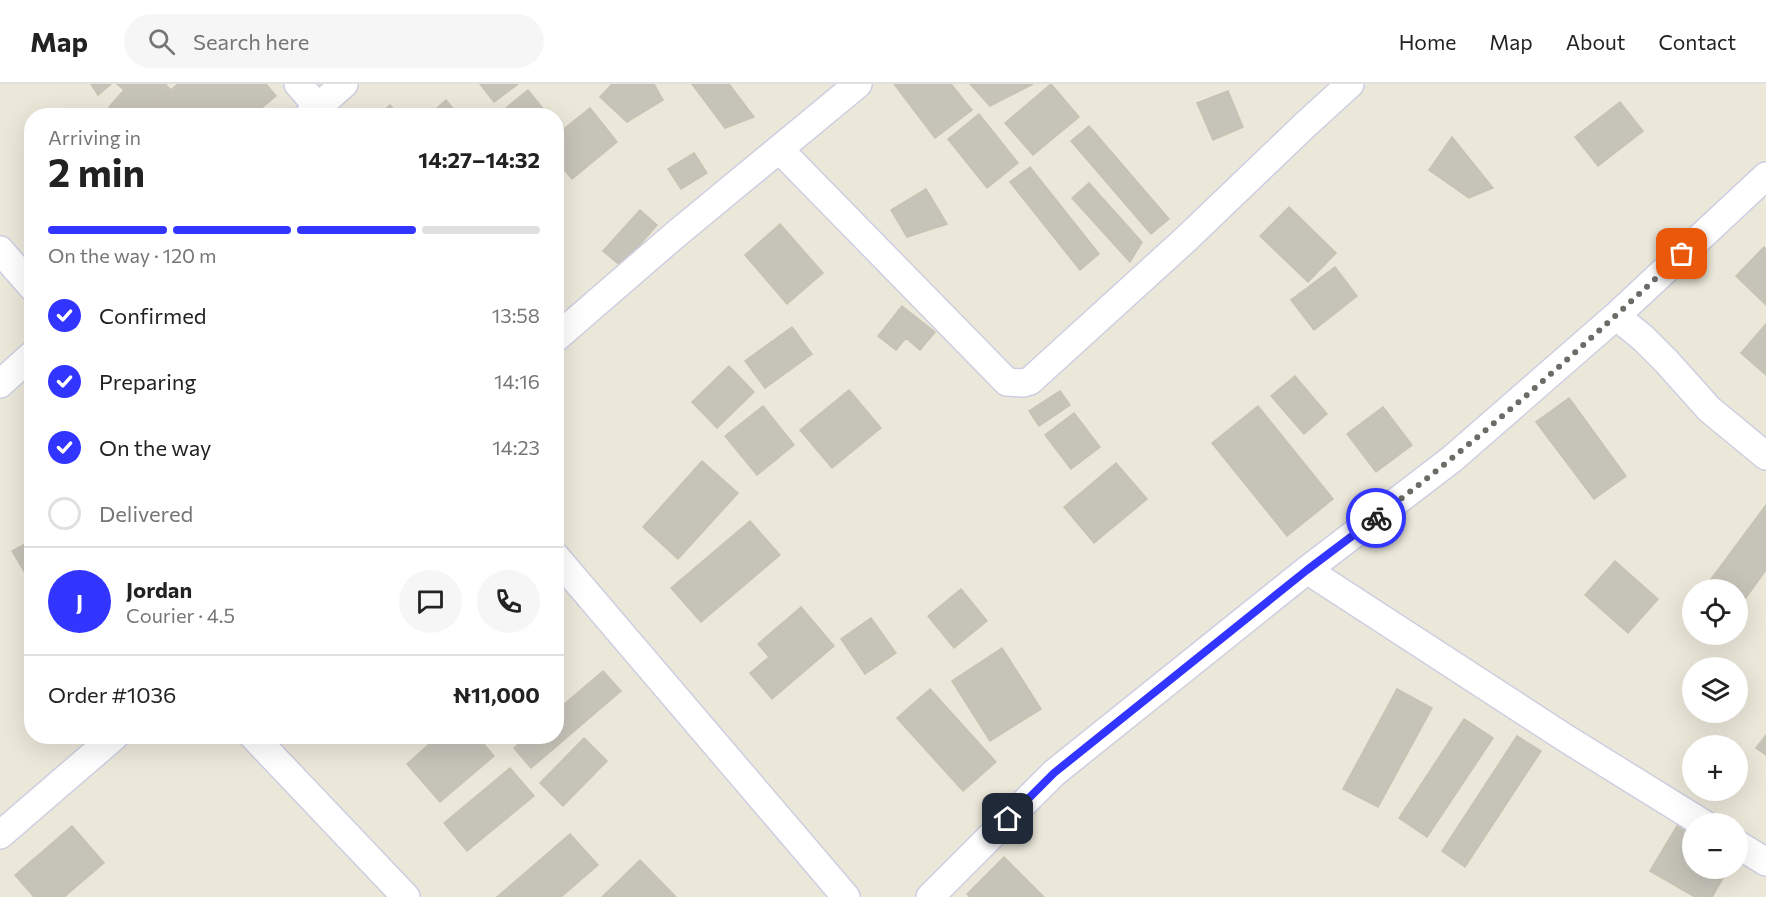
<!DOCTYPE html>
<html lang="en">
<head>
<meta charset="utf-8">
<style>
  body { margin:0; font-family:Commissioner,sans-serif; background:#f6f6f6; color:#222; height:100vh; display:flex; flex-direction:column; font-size:22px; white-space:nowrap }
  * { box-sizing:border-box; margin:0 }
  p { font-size:20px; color:#767676 }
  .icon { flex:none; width:33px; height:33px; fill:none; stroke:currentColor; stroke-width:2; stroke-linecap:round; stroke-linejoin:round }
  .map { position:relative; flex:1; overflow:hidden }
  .sheet { position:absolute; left:24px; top:24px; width:540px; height:636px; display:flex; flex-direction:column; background:#fff; border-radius:24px; box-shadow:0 6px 24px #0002 }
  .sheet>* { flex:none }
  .buttons { position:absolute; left:1682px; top:495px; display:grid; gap:12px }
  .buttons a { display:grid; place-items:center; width:66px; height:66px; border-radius:50%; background:#fff; box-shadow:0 6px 24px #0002; font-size:30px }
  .pin { position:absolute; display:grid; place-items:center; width:51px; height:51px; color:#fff; margin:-26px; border-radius:12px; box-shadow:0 3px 9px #0006 }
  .courier { position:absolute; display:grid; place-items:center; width:60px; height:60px; margin:-30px; border:4px solid #3234ff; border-radius:50%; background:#fff; color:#222; box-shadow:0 2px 8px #0007 }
  .head em { font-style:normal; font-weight:700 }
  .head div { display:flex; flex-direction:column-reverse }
  .head { display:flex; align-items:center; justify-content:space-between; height:102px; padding:0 24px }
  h1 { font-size:39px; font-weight:700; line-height:45px }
  .bar { display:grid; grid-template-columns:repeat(4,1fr); gap:9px 6px; align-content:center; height:72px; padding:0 24px }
  .bar i { height:8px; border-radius:4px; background:#e0e0e0 }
  .bar .active { background:#3234ff }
  .bar p { grid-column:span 4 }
  .line { display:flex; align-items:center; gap:15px; padding:0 24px; border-top:2px solid #e0e0e0 }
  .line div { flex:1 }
  .round { display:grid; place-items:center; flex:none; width:63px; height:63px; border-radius:32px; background:#f6f6f6 }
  ol { padding:0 24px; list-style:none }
  li { display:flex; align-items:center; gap:18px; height:66px }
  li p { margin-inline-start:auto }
  li .icon { padding:6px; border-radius:50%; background:#3234ff; color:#fff; stroke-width:4 }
  li:last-child { color:#767676 }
  li i { width:33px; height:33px; border:3px solid #e0e0e0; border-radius:50% }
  header { display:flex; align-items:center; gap:36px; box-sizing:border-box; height:84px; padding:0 30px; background:#fff; border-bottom:2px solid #e0e0e0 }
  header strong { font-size:28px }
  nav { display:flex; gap:33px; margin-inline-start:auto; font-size:21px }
  .search { width:420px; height:54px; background:#f6f6f6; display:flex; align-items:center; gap:15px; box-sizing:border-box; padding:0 21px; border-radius:33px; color:#767676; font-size:22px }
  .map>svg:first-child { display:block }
</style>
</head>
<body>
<header>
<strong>Map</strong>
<div class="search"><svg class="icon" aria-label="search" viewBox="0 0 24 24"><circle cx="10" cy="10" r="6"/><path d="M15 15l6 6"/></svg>Search here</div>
<nav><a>Home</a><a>Map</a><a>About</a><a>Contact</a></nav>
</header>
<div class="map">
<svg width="1766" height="813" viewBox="0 0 1766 813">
  <rect width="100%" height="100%" fill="#ebe7d9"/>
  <path fill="#c6c3b9" stroke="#c7c3b3" stroke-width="1.5" d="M91 0H111L98 11Z
    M117 0H165L171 6 140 32H117L109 23 124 6Z
    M178 0H266L276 12 252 32H140Z
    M480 0H518L494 18Z
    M612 0H654L663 16 627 38 600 13Z
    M692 0H729L754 33 725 44Z
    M894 0H951L972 26 935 54Z
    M970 0H1033L990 22Z
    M1051 0 1079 33 1033 71 1005 39Z
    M528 6 549 32H515L507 23Z
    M1228 7 1243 43 1213 56 1197 19Z
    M446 16 459 32H428Z
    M1620 18 1643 47 1598 82 1575 53Z
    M390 21 400 32H378Z
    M590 24 617 58 572 95 556 76V51Z
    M979 30 1018 79 987 104 948 55Z
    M1089 42 1169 135 1151 150 1071 57Z
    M1452 53 1493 104 1469 114 1429 86Z
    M694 69 707 89 681 105 668 85Z
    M1030 83 1099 170 1080 186 1010 98Z
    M1089 99 1142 158 1130 178 1072 114Z
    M926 105 947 140 907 153 891 126Z
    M1289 123 1336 169 1308 198 1260 152Z
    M640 126 657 141 621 182 603 167Z
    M780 140 823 189 787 220 745 171Z
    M1764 163 1766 165V221L1736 192Z
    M1335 183 1357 212 1314 246 1291 216Z
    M902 222 935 248 920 266 906 254 896 266 878 252Z
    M1766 240V291L1741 269Z
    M792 243 812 270 765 304 745 277Z
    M729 282 754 308 717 344 692 318Z
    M1295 292 1327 330 1304 350 1271 312Z
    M849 306 881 344 832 384 800 346Z
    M1060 307 1070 321 1039 342 1029 327Z
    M1569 314 1626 392 1594 415 1536 338Z
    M763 322 794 361 757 391 725 352Z
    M1258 322 1333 415 1287 452 1212 359Z
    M1383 323 1412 361 1376 388 1347 350Z
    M1074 329 1100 363 1071 385 1045 351Z
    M702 377 738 409 678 475 643 443Z
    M1116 379 1147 415 1094 459 1064 423Z
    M1766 421V486L1737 526V506H1703Z
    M750 437 780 471 701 538 671 504Z
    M32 456V499H31L12 467Z
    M1615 477 1658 515 1628 549 1585 511Z
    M961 505 987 537 954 564 928 532Z
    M801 523 834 562 772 615 750 589 769 573 758 560Z
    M871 534 896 569 865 590 841 555Z
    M1002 564 1041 625 990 657 952 597Z
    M603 587 621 607 531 684 514 664 527 652H556V627Z
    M930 605 996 678 963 707 897 634Z
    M1397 605 1432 624 1378 723 1343 705Z
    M1464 635 1493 654 1427 753 1399 734Z
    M1766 651V671L1756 664Z
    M438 652H477L494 672 440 718 407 680Z
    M1517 652 1541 667 1465 783 1442 767Z
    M584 654 607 677 563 722 540 699Z
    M510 684 534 712 467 767 444 739Z
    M72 742 104 779 64 813H34L15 791Z
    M1677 742 1692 751V784H1729L1712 813H1695L1650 787Z
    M570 750 598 781 561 813H497Z
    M1004 773 1044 813H970L967 810Z
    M640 776 676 813H602Z"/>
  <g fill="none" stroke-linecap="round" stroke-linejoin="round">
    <defs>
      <path id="minor" d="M298 0 318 23
        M308 32 344 0
        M779 65 1007 298 1023 299 1030 297 1185 156 1304 42 1350 0
        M0 166 32 203
        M1616 232 1643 254 1667 278 1709 325 1766 372
        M556 254 675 151 858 0
        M0 300 32 271
        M556 473 846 813
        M1307 486 1567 655 1704 740
        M253 652 406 813
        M0 751 115 652
        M1737 760 1766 778
        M930 813 1054 689 1307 486 1452 375 1616 232 1766 92"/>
    </defs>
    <use href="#minor" stroke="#cecee2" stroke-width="30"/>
    <use href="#minor" stroke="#fff" stroke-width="27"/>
  </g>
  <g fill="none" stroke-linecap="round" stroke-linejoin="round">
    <path stroke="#6c6b66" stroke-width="6" stroke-dasharray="0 10.8" d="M1376 434C1483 353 1584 262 1682 170"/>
    <path stroke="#3234ff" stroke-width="8" d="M1008 735 1054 689 1307 486 1376 434"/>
  </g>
</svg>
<div class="buttons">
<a><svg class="icon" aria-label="locate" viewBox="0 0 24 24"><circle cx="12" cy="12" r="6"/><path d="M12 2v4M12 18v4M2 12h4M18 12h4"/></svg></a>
<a><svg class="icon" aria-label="layers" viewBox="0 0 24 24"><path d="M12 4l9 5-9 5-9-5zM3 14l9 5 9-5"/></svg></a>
<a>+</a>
<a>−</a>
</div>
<div class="pin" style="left:1682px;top:170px;background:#ea580c"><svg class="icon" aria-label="bag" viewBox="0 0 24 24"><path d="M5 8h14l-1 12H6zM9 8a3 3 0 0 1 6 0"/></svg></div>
<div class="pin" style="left:1008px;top:735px;background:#1f2937"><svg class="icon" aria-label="home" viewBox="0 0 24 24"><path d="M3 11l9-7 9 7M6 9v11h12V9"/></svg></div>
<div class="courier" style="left:1376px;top:434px"><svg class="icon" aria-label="bike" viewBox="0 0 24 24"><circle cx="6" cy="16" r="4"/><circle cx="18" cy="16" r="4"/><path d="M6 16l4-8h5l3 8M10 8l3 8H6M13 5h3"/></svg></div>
<section class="sheet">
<div class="head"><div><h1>2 min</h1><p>Arriving in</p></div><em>14:27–14:32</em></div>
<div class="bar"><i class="active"></i><i class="active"></i><i class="active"></i><i></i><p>On the way · 120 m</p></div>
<ol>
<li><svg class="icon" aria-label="check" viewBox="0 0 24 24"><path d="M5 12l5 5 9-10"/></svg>Confirmed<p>13:58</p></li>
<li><svg class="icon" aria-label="check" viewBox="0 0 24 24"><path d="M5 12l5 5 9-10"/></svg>Preparing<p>14:16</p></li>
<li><svg class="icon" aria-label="check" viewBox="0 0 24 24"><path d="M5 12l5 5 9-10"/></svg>On the way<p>14:23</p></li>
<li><i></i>Delivered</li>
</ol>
<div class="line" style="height:108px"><b class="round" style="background:#3234ff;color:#fff">J</b><div><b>Jordan</b><p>Courier · 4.5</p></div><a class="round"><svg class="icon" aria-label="chat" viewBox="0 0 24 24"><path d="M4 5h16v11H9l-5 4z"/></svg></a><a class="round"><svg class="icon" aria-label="phone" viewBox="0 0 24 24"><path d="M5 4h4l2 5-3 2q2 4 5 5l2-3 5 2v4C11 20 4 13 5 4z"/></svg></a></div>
<div class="line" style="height:78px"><div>Order #1036</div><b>₦11,000</b></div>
</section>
</div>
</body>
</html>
